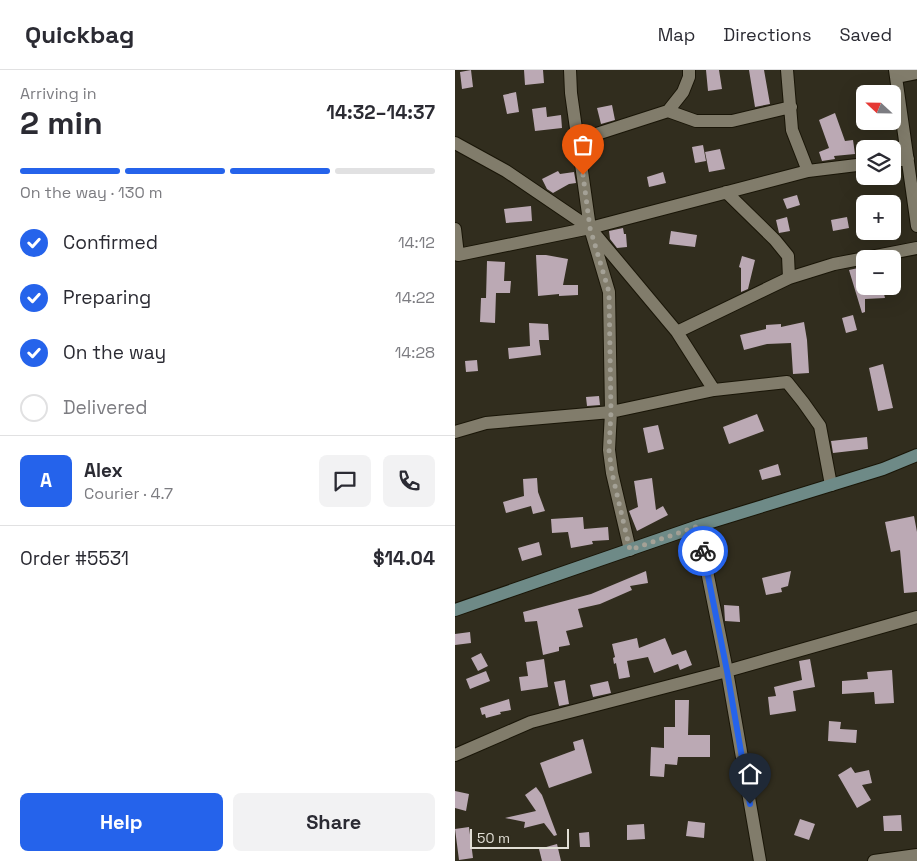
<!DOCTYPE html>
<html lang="en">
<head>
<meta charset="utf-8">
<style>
  body { margin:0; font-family:"Space Grotesk",sans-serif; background:#f2f2f3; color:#2b2b33; height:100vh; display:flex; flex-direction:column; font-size:19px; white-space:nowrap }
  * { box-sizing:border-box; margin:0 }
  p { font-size:16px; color:#7c7c81 }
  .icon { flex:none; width:28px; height:28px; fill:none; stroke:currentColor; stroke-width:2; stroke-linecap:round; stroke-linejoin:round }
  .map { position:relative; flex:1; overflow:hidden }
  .panel { display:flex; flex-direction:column; background:#fff; width:455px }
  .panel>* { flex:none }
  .needle { width:32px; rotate:292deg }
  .buttons { position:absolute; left:401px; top:15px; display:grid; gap:10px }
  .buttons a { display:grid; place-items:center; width:45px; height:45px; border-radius:8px; background:#fff; box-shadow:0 5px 20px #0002; font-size:25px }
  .scale { position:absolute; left:15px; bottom:12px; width:99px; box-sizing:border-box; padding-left:5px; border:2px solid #e2dfd6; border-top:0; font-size:14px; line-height:18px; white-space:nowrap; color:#e2dfd6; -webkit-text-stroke:4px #312d1e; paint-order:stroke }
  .pin { position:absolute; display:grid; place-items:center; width:42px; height:42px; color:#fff; margin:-51px -21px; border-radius:50% 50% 50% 0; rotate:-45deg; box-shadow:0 0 5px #0007 }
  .pin .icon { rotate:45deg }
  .courier { position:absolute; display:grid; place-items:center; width:50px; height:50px; margin:-25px; border:4px solid #2563eb; border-radius:50%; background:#fff; color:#222; box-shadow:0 1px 6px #0007 }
  .headline em { font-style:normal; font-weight:600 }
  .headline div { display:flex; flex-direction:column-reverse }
  .headline { display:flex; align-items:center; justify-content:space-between; height:85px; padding:0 20px }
  h1 { font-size:32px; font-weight:600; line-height:38px }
  .bar { display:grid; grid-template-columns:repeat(4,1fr); gap:8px 5px; align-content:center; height:60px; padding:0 20px }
  .bar i { height:6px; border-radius:4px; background:#e1e1e2 }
  .bar .active { background:#2563eb }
  .bar p { grid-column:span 4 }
  .line { display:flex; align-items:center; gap:12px; padding:0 20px; border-top:1px solid #e1e1e2 }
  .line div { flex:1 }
  .round { display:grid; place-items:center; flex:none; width:52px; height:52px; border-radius:8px; background:#f2f2f3 }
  ol { padding:0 20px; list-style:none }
  li { display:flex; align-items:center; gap:15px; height:55px }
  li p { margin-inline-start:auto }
  li .icon { padding:5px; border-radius:50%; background:#2563eb; color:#fff; stroke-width:4 }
  li:last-child { color:#7c7c81 }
  li i { width:28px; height:28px; border:2px solid #e1e1e2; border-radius:50% }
  .action { display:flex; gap:10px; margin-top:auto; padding:10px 20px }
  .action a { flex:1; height:58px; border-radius:8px; background:#2563eb; color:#fff; font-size:20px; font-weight:600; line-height:58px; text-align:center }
  .action a+a { background:#f2f2f3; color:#2b2b33 }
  header { display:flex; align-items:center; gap:30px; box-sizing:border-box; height:70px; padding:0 25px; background:#fff; border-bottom:1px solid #e1e1e2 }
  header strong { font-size:24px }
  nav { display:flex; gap:28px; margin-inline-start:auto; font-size:18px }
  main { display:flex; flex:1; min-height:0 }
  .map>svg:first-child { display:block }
</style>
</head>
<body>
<header>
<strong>Quickbag</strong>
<nav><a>Map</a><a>Directions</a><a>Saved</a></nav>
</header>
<main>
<section class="panel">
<div class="headline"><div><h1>2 min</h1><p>Arriving in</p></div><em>14:32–14:37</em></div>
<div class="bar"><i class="active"></i><i class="active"></i><i class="active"></i><i></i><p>On the way · 130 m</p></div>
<ol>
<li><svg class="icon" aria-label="check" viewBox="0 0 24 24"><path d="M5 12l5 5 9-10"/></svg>Confirmed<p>14:12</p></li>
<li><svg class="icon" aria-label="check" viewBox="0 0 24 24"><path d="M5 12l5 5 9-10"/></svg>Preparing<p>14:22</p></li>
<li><svg class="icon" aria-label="check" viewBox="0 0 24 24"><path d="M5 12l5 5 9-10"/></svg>On the way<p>14:28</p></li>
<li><i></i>Delivered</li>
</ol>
<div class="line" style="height:90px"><b class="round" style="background:#2563eb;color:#fff">A</b><div><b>Alex</b><p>Courier · 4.7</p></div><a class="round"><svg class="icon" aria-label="chat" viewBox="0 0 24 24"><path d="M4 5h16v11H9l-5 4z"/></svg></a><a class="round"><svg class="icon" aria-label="phone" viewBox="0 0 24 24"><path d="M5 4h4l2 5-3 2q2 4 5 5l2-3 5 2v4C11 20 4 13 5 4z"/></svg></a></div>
<div class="line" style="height:65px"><div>Order #5531</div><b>$14.04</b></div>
<div class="action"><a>Help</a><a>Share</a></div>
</section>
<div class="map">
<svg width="462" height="791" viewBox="0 0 462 791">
  <rect width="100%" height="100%" fill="#312d1e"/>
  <path fill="#bba9b4" d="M16 0 18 17 7 19 5 2Z
    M69 0H88L89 13 70 15Z
    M251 0H264L267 19 253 21Z
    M294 0H309L315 34 300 37Z
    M61 22 64 42 52 44 48 25Z
    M157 35 160 50 146 54 142 38Z
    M91 37 92 47 106 45 107 58 80 61 77 39Z
    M380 43 390 71 398 70 400 84 379 86 380 89 367 91 364 82 374 78 364 50Z
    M248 75 251 91 240 93 237 77Z
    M265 79 270 99 254 102 250 82Z
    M103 101 105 104 119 102 121 113 114 114 98 123 92 119 87 109Z
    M208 102 211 113 194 117 192 107Z
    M342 125 345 135 332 139 328 129Z
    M76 136 77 151 51 153 49 139Z
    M332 147 335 161 324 163 321 150Z
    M392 147 394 158 378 161 376 150Z
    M168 158 169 164H171L172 177 162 178 155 169 154 161Z
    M216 161 242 165 240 177 214 174Z
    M81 185H91L113 189 108 215H123V225L104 226V224L83 226Z
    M287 186 300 190 293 219 286 222V198L284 197Z
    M32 191 50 192 49 211H56L55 223H41L40 253 25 252 26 228H31Z
    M408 197 410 205V216H427L430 228 410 229V242L407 243 394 200Z
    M398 245 402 260 391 263 387 248Z
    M349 252 352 270 354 303 338 304 336 273 312 274 289 280 285 265 311 259V255L326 254V257Z
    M74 253 93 254 94 270H84L86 285 54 289 53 278 75 276Z
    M22 290 23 301 11 302 10 291Z
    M428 294 438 338 423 341 414 298Z
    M144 326 145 335 132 336 131 327Z
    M302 344 309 361 274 374 268 357Z
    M203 355 209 379 193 383 188 358Z
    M412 367 413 379 378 383 376 371Z
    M323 394 326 405 307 410 304 400Z
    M82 408 83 422 90 441 78 444 76 436 51 443 48 432 69 426 68 409Z
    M197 408 201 440 208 436 213 445 182 461 174 441 183 437 179 411Z
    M459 446 462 462V522L449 523 445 480 436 482 430 452Z
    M128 447 129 459 153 457 154 470 137 471 138 474 116 478 113 462 97 463 96 449Z
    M84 472 87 485 67 491 63 478Z
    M191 501 193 513 175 516 177 520 145 534 123 539 128 557 111 561 115 575 104 577V581L88 585 82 551 70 552 68 542 136 524Z
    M336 501 333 516 326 518 327 522 311 525 307 508Z
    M269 535 284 536 285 552 270 551Z
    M15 562 16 573 0 575V564Z
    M182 568 184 578 210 568 217 585 231 580 237 595 225 600 223 594 199 603 193 587 172 591 175 607 164 609 161 593 159 594 158 588 160 587 157 574Z
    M26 583 33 596 23 601 16 588Z
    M89 589 93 617 66 621 64 607 73 606 71 592Z
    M355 589 360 617 338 621 341 641 315 645 313 627 321 626 319 617 347 610 344 591Z
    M437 600 439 633 420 634 419 622 387 624V611L413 609 412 602Z
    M31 601 35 611 15 619 11 609Z
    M110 610 114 634 104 636 99 612Z
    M153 611 156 623 138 627 135 615Z
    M54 629 56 640 45 642 46 644 31 648 30 644 27 645 25 638Z
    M220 630H234L233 665H255V687H223L222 695 210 694 209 707 195 706 196 677 209 678V657H220Z
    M374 651 386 652 385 659 402 660 401 673 373 671Z
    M128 669 137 703 94 718 85 693 120 680 118 672Z
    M396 697 400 703 414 700 417 713 407 715 416 730 402 738 383 705Z
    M81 717 87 725 102 765 99 766 89 753 69 758 70 752 50 748 81 741 70 725Z
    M0 721 14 724 11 741 0 738Z
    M446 745 447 761H429L428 746Z
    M345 749 360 754 354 770 339 765Z
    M233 751 250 753 249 768 231 766Z
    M189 754 190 769 172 770V755Z
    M14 757 18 788 4 790 0 759Z
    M134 762 135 777H125L124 763Z
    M102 774 106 791H87L84 779Z"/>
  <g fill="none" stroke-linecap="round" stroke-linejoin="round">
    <defs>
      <path id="minor" d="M115 0 116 23 135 158 154 222 156 342 154 380 157 403 175 480
        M332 0 337 60 353 101
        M440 0 462 156
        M441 7 462 3
        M213 41 241 51H277L336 37
        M123 70 213 41 228 22 234 7V0
        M0 73 51 101 135 158 222 262 259 320
        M438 91 453 89
        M271 122 320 170 333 186 334 208
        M0 159 3 185 135 158 353 101 410 94
        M222 262 334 208 379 194 462 178
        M0 362 31 353 156 342 259 320 332 312 348 332 365 356 376 415
        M243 456 272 601 305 791
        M0 685 76 652 272 601 462 547
        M419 791 462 785"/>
      <path id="secondary" d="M0 540 243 456 428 399 462 385"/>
    </defs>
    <use href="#minor" stroke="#191507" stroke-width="14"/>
    <use href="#secondary" stroke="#191507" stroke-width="14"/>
    <use href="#minor" stroke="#817c6b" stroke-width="12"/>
    <use href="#secondary" stroke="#6e8a87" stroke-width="12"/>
  </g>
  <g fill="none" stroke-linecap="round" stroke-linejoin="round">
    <path stroke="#a4a196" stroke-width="5" stroke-dasharray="0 9" d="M128 105 135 158 154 222 156 342 154 380 157 403 175 480 243 456 248 481"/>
    <path stroke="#2563eb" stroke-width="6" d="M248 481 272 601 295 734"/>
  </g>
</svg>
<div class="buttons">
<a><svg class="needle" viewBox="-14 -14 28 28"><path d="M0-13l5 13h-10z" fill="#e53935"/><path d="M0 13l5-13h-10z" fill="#7c7c81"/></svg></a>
<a><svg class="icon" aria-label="layers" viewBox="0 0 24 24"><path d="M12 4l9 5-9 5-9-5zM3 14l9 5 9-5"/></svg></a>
<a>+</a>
<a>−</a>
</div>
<div class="scale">50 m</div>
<div class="pin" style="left:128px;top:105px;background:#ea580c"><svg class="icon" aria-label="bag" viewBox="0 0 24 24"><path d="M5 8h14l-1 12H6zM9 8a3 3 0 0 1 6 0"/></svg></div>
<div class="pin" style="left:295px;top:734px;background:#1f2937"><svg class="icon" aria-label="home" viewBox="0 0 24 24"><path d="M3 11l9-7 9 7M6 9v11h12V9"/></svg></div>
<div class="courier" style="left:248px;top:481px"><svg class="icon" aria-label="bike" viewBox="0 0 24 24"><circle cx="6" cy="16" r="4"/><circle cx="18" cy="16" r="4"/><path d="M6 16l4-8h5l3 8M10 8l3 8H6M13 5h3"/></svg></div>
</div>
</main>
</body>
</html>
